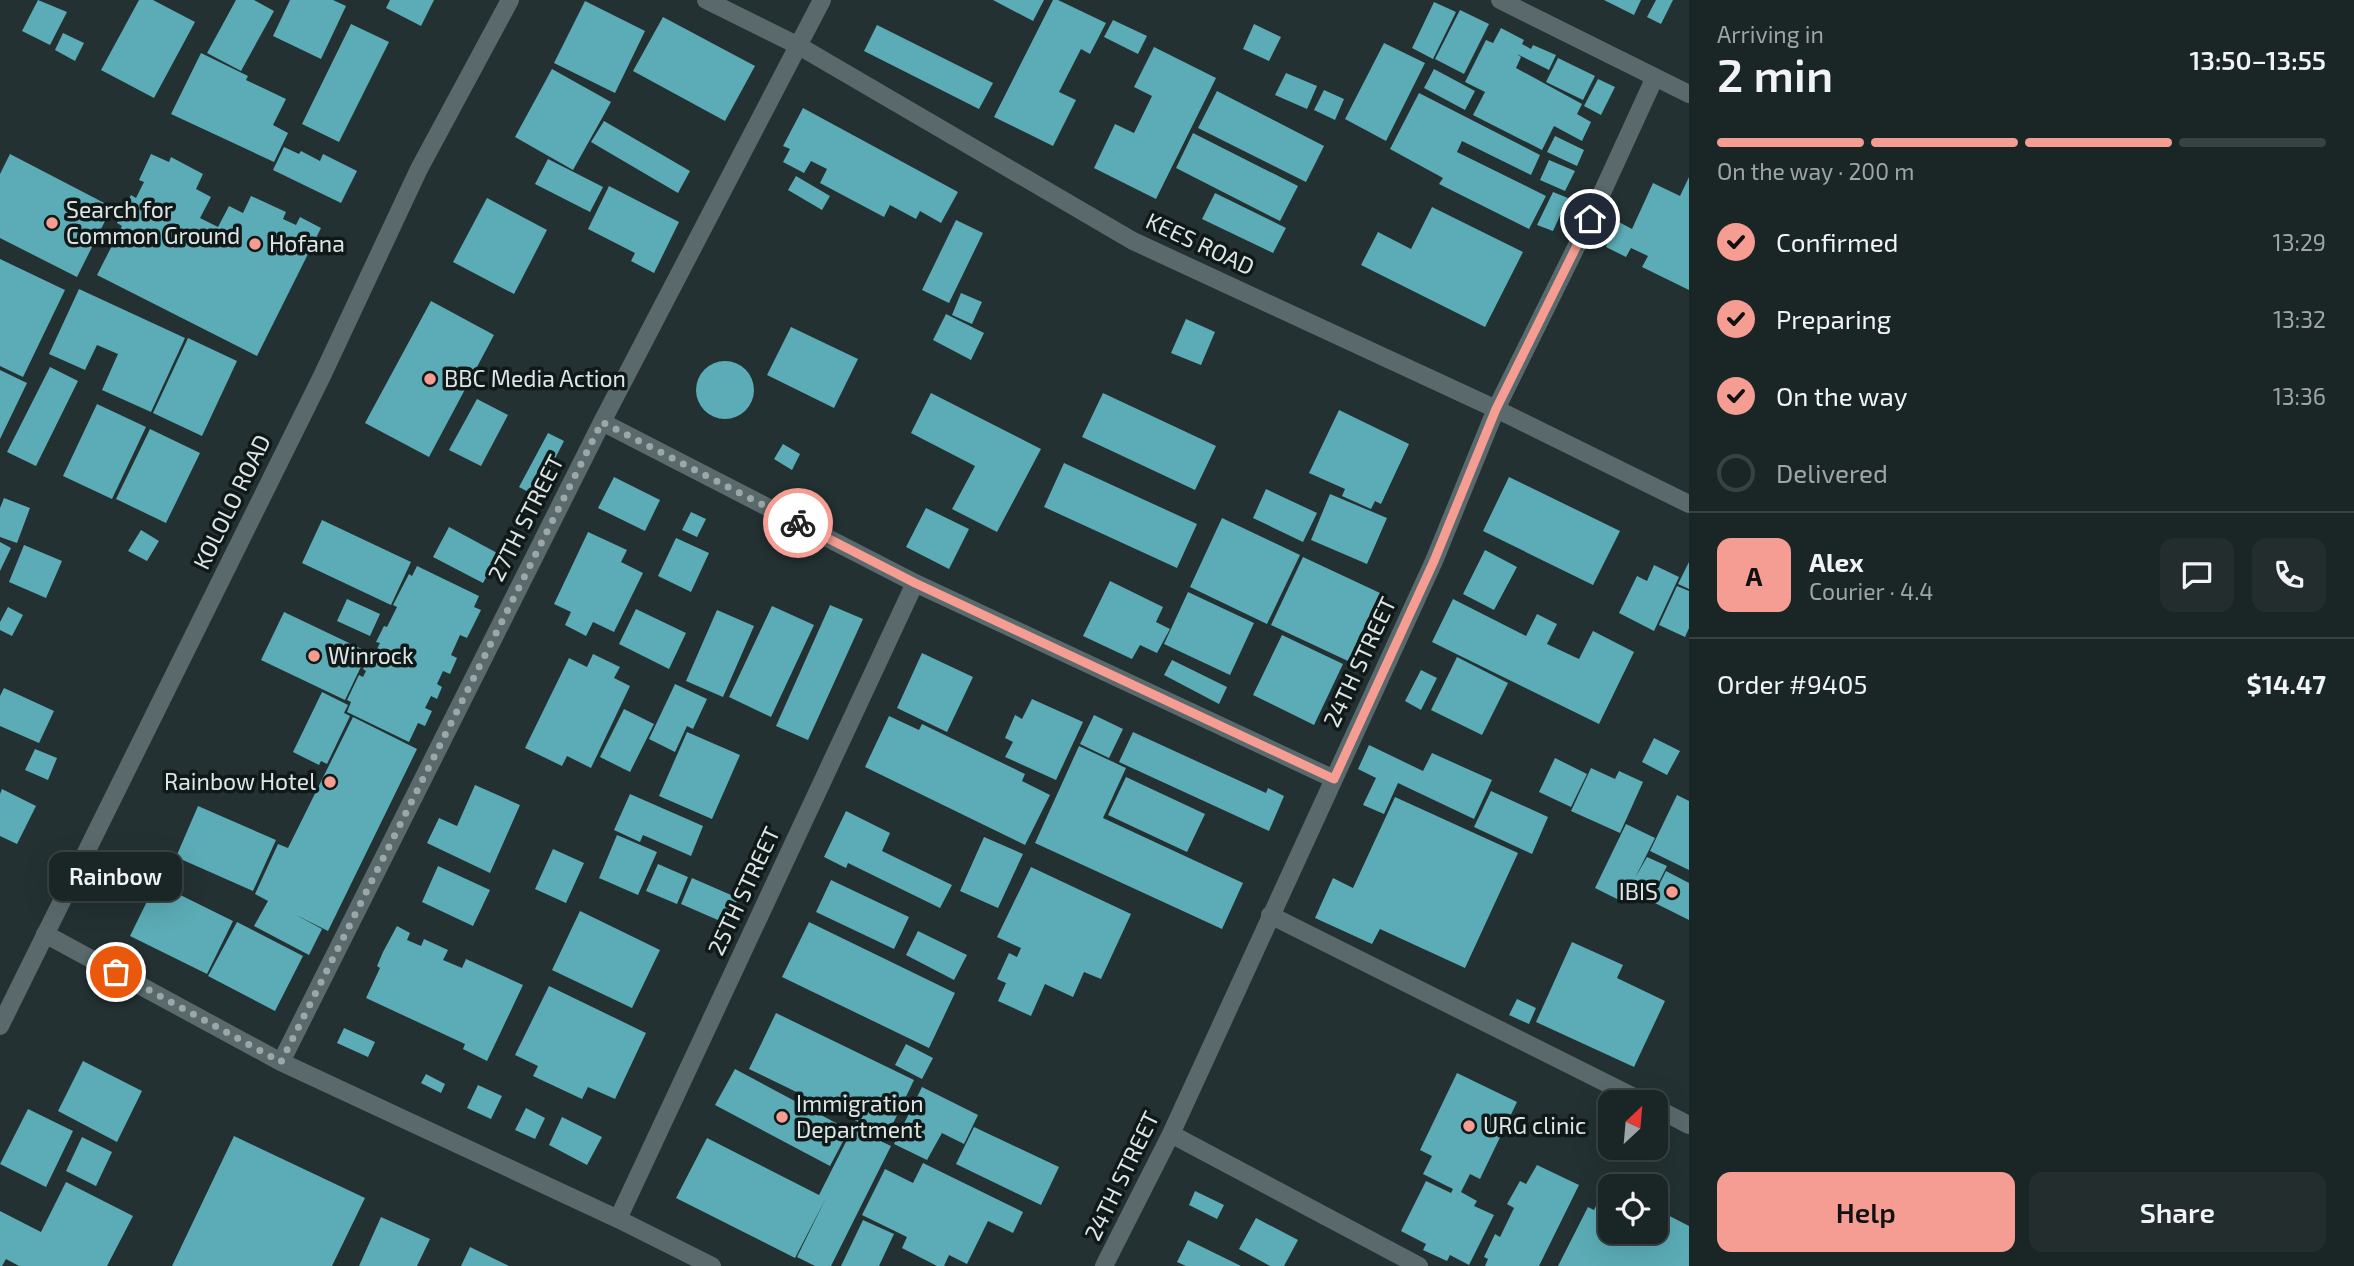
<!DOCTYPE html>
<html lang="en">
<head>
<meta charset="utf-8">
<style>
  body { margin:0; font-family:"Exo 2",sans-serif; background:#232d2e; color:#f1f3f6; height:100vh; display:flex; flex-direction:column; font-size:26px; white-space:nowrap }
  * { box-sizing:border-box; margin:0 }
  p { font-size:23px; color:#9fa5a7 }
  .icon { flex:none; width:38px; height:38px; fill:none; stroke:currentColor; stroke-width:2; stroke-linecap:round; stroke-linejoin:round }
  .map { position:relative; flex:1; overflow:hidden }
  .sheet { display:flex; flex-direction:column; background:#1a2526; width:665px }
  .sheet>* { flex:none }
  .needle { width:46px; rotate:26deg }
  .fabs { position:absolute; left:1598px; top:1090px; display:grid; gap:14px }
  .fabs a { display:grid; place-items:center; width:70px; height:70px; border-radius:14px; background:#1a2526; box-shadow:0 7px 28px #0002,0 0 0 2px #384243; font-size:35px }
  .pin { position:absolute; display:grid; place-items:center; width:60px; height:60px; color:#fff; margin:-30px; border:4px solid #fff; border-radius:50%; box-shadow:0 2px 7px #0007 }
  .courier { position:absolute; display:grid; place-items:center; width:70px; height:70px; margin:-35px; border:5px solid #f59c93; border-radius:50%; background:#fff; color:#222; box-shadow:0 2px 9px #0007 }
  .bubble { position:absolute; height:49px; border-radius:14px; background:#1a2526; box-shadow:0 7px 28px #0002,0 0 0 2px #384243; font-size:23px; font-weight:600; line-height:49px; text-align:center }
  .head em { font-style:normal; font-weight:600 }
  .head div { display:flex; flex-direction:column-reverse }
  .head { display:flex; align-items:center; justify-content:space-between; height:119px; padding:0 28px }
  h1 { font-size:46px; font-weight:600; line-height:52px }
  .bar { display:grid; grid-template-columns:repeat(4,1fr); gap:10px 7px; align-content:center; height:84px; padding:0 28px }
  .bar i { height:9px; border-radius:5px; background:#384243 }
  .bar .on { background:#f59c93 }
  .bar p { grid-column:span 4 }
  .line { display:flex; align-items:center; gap:18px; padding:0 28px; border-top:2px solid #384243 }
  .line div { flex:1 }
  .round { display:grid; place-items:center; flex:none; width:74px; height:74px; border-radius:14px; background:#232d2e }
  ol { padding:0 28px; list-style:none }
  li { display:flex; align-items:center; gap:21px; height:77px }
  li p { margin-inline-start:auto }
  li .icon { padding:7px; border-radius:50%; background:#f59c93; color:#111; stroke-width:4 }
  li:last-child { color:#9fa5a7 }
  li i { width:38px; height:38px; border:4px solid #384243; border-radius:50% }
  .primary-button { display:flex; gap:14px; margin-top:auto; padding:14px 28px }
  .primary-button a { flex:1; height:80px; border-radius:14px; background:#f59c93; color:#111; font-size:28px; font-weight:600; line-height:80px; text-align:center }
  .primary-button a+a { background:#232d2e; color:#f1f3f6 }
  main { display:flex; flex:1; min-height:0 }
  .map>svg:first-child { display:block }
</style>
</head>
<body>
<main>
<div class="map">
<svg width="1689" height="1266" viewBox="0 0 1689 1266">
  <rect width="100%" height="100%" fill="#233133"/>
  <path fill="#5bacb6" d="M38 0 67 12 50 45 22 31Z
    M139 0H153L195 22 154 98 101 70Z
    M236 0H254L274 11 241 71 207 53Z
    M290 0H333L346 6 321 59 273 36Z
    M390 0H434L421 26 386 8Z
    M993 0H1044L1033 21Z
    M1053 0H1058L1106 23 1090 54 1081 49 1059 92 1076 100 1053 146 994 117Z
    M1604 0H1641L1634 15Z
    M1656 0H1673L1661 24 1647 17Z
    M585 1 645 31 615 93 554 63Z
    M1434 2 1456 12 1433 59 1412 48Z
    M1460 10 1489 24 1464 74 1435 59Z
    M663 17 755 66 725 121 633 71Z
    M1113 20 1147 36 1138 54 1104 37Z
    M351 24 389 42 339 142 302 124Z
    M1254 24 1281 37 1269 61 1243 49Z
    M877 25 993 83 979 109 864 51Z
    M1501 28 1524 40 1522 44 1531 49 1533 45 1556 55 1549 70 1517 54 1521 57 1516 68 1582 104 1577 114 1591 122 1582 141 1554 126 1542 150 1473 115 1485 92 1465 82 1486 40 1493 43Z
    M63 33 84 43 75 61 55 50Z
    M1384 43 1425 63 1386 141 1345 119Z
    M1154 47 1216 78 1156 199 1094 168 1115 124 1134 133 1152 96 1134 87Z
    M201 53 248 76 246 80 286 99 273 125 288 133 274 162 171 114Z
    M1558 58 1595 76 1583 100 1546 82Z
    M552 69 611 102 573 170 515 137Z
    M1434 69 1475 91 1465 110 1424 88Z
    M1286 73 1317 86 1307 109 1275 95Z
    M1598 79 1615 87 1601 115 1584 106Z
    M1324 90 1344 99 1335 120 1314 110Z
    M1217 91 1324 146 1306 182 1198 128Z
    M1419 93 1540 155 1531 175 1462 141 1457 152 1546 196 1529 229 1439 184 1443 178 1390 149Z
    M803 108 958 192 941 223 920 211 916 219 890 205 884 217 820 183 827 169 811 161 804 173 783 162 790 149 783 146Z
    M604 121 690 171 678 193 591 142Z
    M1193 133 1298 186 1280 221 1176 168Z
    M1555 136 1584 150 1577 166 1547 152Z
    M284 147 299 154 301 151 320 161 323 154 357 171 341 203 273 170Z
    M10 154 112 207 77 277 0 238V174Z
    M151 154 169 162 171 157 203 174 196 189 211 197 200 218 218 227 229 206 243 213 251 196 286 212 283 219 296 225 300 217 321 228 257 356 97 275 122 226 117 223 131 195 136 198 144 182 139 180Z
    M548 159 603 187 590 212 535 184Z
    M1549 160 1575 171 1565 191 1540 180Z
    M796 176 830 196 822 210 788 190Z
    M1689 177V290L1642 267 1648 256 1631 248 1626 257 1606 247 1617 221 1632 229 1653 183 1680 196Z
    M609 186 679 222 654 273 631 261 635 253 588 229Z
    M1553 192 1568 198 1553 231 1537 225Z
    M1215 193 1286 228 1273 253 1202 219Z
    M487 198 547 230 514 294 453 262Z
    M1432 207 1523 252 1485 327 1361 265 1378 232 1411 249Z
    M956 220 983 233 949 303 922 290Z
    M0 259 65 290 23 377 0 366Z
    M79 289 185 338 151 412 102 390 118 354 97 345 85 370 49 354Z
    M961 293 982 302 972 324 952 315Z
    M431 301 494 335 429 457 365 423Z
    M946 314 984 333 971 360 933 340Z
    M1186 319 1215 332 1201 365 1171 353Z
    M791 327 858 359 834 408 767 375Z
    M188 338 237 361 202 436 153 413Z
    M696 390a29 29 0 1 1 58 0a29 29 0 1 1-58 0Z
    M50 367 78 381 36 466 7 452Z
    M0 370 27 383 0 439Z
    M931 393 1041 449 997 532 952 509 975 466 911 433Z
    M1103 393 1216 446 1195 490 1082 437Z
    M477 399 508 415 481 466 449 450Z
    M97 404 146 427 112 499 63 476Z
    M1339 410 1409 444 1381 504 1375 501 1371 509 1342 496 1345 489 1309 473Z
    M150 429 200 453 166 523 116 499Z
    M548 433 564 441 536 496 519 487Z
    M783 444 800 454 792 470 774 459Z
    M1064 463 1197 524 1177 568 1044 507Z
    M614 477 660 500 645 531 598 508Z
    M1509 477 1620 531 1593 585 1483 531Z
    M1266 489 1317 513 1303 542 1253 518Z
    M1330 494 1387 518 1367 564 1311 540Z
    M4 498 30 508 17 543 0 537V508Z
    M926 508 969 529 949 569 906 547Z
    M691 512 706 519 697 537 682 530Z
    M1222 518 1300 555 1267 624 1190 587Z
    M322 520 411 562 391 605 302 563Z
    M449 527 499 554 483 583 433 557Z
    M141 530 159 541 147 561 128 551Z
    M588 532 627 550 621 562 643 573 614 632 593 622 586 636 565 625 571 612 554 604Z
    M676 538 709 553 691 592 658 576Z
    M0 542 11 548 0 571Z
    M24 545 62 561 46 598 9 582Z
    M1485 550 1517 567 1494 610 1463 594Z
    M1303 557 1380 593 1348 661 1271 625Z
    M1689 562V589L1678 584Z
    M1654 565 1679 577 1654 631 1619 613 1637 576 1647 581Z
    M417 566 479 596 474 607 481 610 467 638 460 635 451 655 457 658 450 674 443 671 437 684 442 687 437 699 431 696 425 708 432 711 425 726 418 723 409 742 347 712 351 702 347 700 359 675 363 677 366 671 363 669 371 653 374 655 380 643 376 642 384 626 387 627 397 607 393 605 409 574 412 576Z
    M1110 581 1163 607 1156 622 1170 629 1157 653 1140 645 1132 659 1083 636Z
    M1677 586 1689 591V628L1685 637 1659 625Z
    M1188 592 1254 623 1230 675 1164 644Z
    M347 599 380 614 370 636 337 621Z
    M1453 599 1526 636 1537 614 1557 624 1547 644 1579 659 1593 631 1634 652 1599 724 1432 642Z
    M830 605 863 619 808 740 776 726Z
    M772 606 814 625 771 717 729 697Z
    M8 607 23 615 12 636 0 630V622Z
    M636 609 686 633 669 669 619 644Z
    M717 610 754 626 723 697 686 681Z
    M284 612 368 652 345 700 261 660Z
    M1282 635 1343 664 1314 725 1253 695Z
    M922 653 973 677 947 732 897 708Z
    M593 654 620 667 614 678 630 686 591 768 567 756 562 766 525 748 569 658 587 667Z
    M1457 657 1508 683 1482 735 1431 710Z
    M1172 660 1227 687 1219 704 1164 675Z
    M1421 670 1437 678 1421 710 1405 701Z
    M675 684 707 699 693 729 687 726 675 752 649 739Z
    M4 688 54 711 39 743 0 726V696Z
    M322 692 348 705 344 713 350 716 327 764 321 761 319 765 293 752Z
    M1032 699 1083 722 1056 780 1005 757 1013 742 1005 738 1015 715 1022 719Z
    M624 709 654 724 630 772 600 757Z
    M1094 715 1123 729 1109 758 1080 744Z
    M889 716 919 730 922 724 1025 774 1022 781 1050 795 1025 845 865 767Z
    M353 717 417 749 328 931 294 914 322 929 309 955 254 926 268 901 255 894 278 844 288 848Z
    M687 732 740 755 712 819 659 796Z
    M1133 732 1266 793 1268 788 1284 796 1269 831 1119 762Z
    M1654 738 1680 751 1667 775 1642 762Z
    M1369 745 1423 771 1432 753 1492 780 1474 819 1398 783 1384 814 1363 805 1376 778 1358 769Z
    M1079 746 1126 768 1103 818 1243 883 1222 929 1035 843Z
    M35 749 57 758 48 780 25 770Z
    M1555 758 1587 774 1571 807 1539 792Z
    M1591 768 1615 779 1619 771 1643 782 1620 833 1571 811Z
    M1126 777 1205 814 1187 852 1108 815Z
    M475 785 520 805 490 873 427 843 439 818 457 826Z
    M2 789 36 806 17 844 0 836V794Z
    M1491 791 1548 817 1532 854 1474 827Z
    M630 794 703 826 691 856 643 835 640 842 614 830Z
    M1677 795 1689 801V870L1650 851Z
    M1395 797 1518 853 1465 968 1380 929 1372 944 1315 918 1333 878 1353 888Z
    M198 806 276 840 253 891 176 857Z
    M846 811 890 833 882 851 952 885 940 908 848 863 846 868 824 857Z
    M1626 824 1655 838 1635 878 1647 857 1667 866 1650 900 1629 890 1623 902 1595 888Z
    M617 835 657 852 638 895 599 878Z
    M984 837 1023 854 998 908 960 891Z
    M553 849 584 863 566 903 535 889Z
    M658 864 688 877 677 904 646 891Z
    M438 866 490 890 473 926 422 902Z
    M1031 867 1131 914 1101 979 1084 972 1073 997 1045 984 1031 1016 998 1001 1006 983 997 979 1009 953 1017 957 1021 948 997 937Z
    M1666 871 1689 883V920L1651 901Z
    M692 878 738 898 727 924 681 904Z
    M831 880 909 917 894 949 816 912Z
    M156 883 233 921 207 974 130 936Z
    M580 911 660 950 632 1008 552 970Z
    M237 922 303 956 275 1011 208 976Z
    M809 922 955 993 929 1048 782 977Z
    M397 926 410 933 407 940 421 946 424 939 448 950 443 960 462 968 466 959 523 985 487 1061 463 1049 465 1044 366 998 380 968 377 966 383 952Z
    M918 931 967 955 954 980 906 955Z
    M1572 942 1623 965 1617 978 1665 1001 1634 1067 1536 1022Z
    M549 986 646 1033 615 1099 588 1087 582 1099 533 1076 538 1066 515 1055Z
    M1517 999 1536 1008 1529 1024 1509 1015Z
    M776 1013 914 1080 887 1136 749 1069Z
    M344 1028 375 1042 368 1057 337 1043Z
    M906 1044 933 1058 922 1079 895 1065Z
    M83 1061 142 1091 117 1142 58 1111Z
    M735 1069 849 1130 830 1166 715 1105Z
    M1457 1073 1517 1102 1480 1179 1470 1174 1461 1192 1477 1201 1474 1206 1494 1215 1469 1265 1450 1255 1447 1261 1423 1250 1426 1244 1401 1231 1426 1181 1451 1193 1453 1189 1423 1174 1432 1156 1420 1150Z
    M426 1074 445 1084 441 1093 421 1083Z
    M478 1085 502 1096 491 1119 467 1108Z
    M922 1087 978 1115 964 1144 942 1133 927 1160 894 1144Z
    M526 1108 545 1118 535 1139 515 1130Z
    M28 1109 73 1131 46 1187 0 1164Z
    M562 1117 602 1137 587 1165 549 1145Z
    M974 1127 1059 1167 1041 1205 956 1164Z
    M853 1128 891 1146 831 1266H815L797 1257 826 1198 795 1258 676 1198 707 1138 819 1195Z
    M234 1136 365 1198 332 1266H172Z
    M82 1137 112 1152 96 1186 66 1171Z
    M923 1163 1023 1212 1013 1233 988 1221 967 1264 949 1255 944 1266H937L902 1248 907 1237 862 1215 885 1169 913 1183Z
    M1537 1165 1579 1185 1539 1266H1485L1488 1259 1484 1257 1495 1234 1500 1237 1514 1208 1507 1204 1520 1181 1526 1184Z
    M66 1182 133 1216 107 1266H19L6 1259 2 1266H0V1211L41 1232Z
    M1607 1184 1610 1186V1232H1656V1209L1689 1226V1266H1558L1588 1207 1594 1210Z
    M1195 1191 1224 1205 1217 1219 1189 1205Z
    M381 1217 430 1239 417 1266H359Z
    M1256 1218 1298 1240 1284 1266H1270L1239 1249Z
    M863 1220 894 1234 879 1266H841Z
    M1188 1240 1241 1266H1186L1177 1262Z
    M470 1247 509 1266H461Z"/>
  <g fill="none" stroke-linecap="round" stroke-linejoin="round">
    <path stroke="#5a6a6c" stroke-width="18" d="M706 0 799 46 1133 241 1496 409 1689 504
      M1500 0 1689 94
      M602 422 915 583 1334 779
      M1270 915 1644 1102
      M45 934 281 1062 618 1219 712 1266
      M281 1062 602 422 822 0
      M1656 1108 1689 1125
      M1171 1134 1419 1266
      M618 1219 915 583
      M1104 1266 1171 1134 1334 779 1434 561 1496 409 1590 219 1655 77"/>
    <path stroke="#5a6a6c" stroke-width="18" d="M0 1026 322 376 419 169 510 0"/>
  </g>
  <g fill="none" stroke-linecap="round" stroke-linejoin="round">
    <path stroke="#9ca7a8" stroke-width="7" stroke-dasharray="0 12.6" d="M116 972 281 1062 602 422 798 523"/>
    <path stroke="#f59c93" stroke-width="9" d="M798 523 915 583 1334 779 1434 561 1496 409 1590 219"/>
  </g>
  <g fill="#f59c93" stroke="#111818" stroke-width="2.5">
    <circle cx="52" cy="223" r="7"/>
    <circle cx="255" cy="244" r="7"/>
    <circle cx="430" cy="379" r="7"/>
    <circle cx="314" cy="656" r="7"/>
    <circle cx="330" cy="782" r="7"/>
    <circle cx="1672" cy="892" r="7"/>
    <circle cx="782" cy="1117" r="7"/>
    <circle cx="1469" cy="1126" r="7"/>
  </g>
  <g text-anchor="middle" stroke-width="7" stroke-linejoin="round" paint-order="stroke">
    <g font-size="23" fill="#dde6e7" stroke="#111818" text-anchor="start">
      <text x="66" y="218">Search for<tspan x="66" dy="26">Common Ground</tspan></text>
      <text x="269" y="252">Hofana</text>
      <text x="444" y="387">BBC Media Action</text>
      <text x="328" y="664">Winrock</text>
      <text x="316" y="790" text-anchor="end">Rainbow Hotel</text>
      <text x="1658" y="900" text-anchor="end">IBIS</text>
      <text x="796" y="1112">Immigration<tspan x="796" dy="26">Department</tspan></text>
      <text x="1483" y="1134">URG clinic</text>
    </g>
    <g font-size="23" fill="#dde6e7" stroke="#111818">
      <text transform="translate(1200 244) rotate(25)" y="8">KEES ROAD</text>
      <text transform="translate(232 502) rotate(-64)" y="8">KOLOLO ROAD</text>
      <text transform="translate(526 518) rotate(-63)" y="8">27TH STREET</text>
      <text transform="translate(1360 662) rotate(-65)" y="8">24TH STREET</text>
      <text transform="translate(744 891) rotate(-65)" y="8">25TH STREET</text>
      <text transform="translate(1122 1176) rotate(-64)" y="8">24TH STREET</text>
    </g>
  </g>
</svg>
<div class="fabs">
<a><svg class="needle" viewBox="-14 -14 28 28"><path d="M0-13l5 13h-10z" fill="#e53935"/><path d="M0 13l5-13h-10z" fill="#9fa5a7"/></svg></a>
<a><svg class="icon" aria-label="locate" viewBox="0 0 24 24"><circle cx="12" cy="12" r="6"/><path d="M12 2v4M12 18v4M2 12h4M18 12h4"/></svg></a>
</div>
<div class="pin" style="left:116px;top:972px;background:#ea580c"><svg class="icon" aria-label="bag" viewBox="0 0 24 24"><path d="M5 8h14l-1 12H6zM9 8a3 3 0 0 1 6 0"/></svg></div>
<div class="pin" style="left:1590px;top:219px;background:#1f2937"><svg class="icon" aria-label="home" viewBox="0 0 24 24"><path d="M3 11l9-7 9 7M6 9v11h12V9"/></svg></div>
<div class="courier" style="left:798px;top:523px"><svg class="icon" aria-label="bike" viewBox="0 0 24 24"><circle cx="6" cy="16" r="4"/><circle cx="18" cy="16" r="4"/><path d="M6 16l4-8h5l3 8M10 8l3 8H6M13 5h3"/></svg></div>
<div class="bubble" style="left:49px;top:852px;width:133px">Rainbow</div>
</div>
<section class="sheet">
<div class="head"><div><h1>2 min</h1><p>Arriving in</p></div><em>13:50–13:55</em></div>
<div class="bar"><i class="on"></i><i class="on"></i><i class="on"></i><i></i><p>On the way · 200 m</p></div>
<ol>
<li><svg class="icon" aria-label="check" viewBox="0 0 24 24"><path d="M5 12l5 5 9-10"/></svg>Confirmed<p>13:29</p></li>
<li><svg class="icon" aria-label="check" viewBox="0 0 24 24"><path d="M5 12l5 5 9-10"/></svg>Preparing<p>13:32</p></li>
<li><svg class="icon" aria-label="check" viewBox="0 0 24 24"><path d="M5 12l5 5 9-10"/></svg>On the way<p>13:36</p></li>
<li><i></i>Delivered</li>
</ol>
<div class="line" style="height:126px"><b class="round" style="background:#f59c93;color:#111">A</b><div><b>Alex</b><p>Courier · 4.4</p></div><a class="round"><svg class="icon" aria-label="chat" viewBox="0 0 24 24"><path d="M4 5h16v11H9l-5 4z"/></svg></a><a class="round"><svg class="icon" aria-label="phone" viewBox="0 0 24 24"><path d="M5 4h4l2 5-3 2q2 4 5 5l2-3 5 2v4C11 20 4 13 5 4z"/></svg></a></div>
<div class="line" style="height:91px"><div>Order #9405</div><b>$14.47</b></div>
<div class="primary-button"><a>Help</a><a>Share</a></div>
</section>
</main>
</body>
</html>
